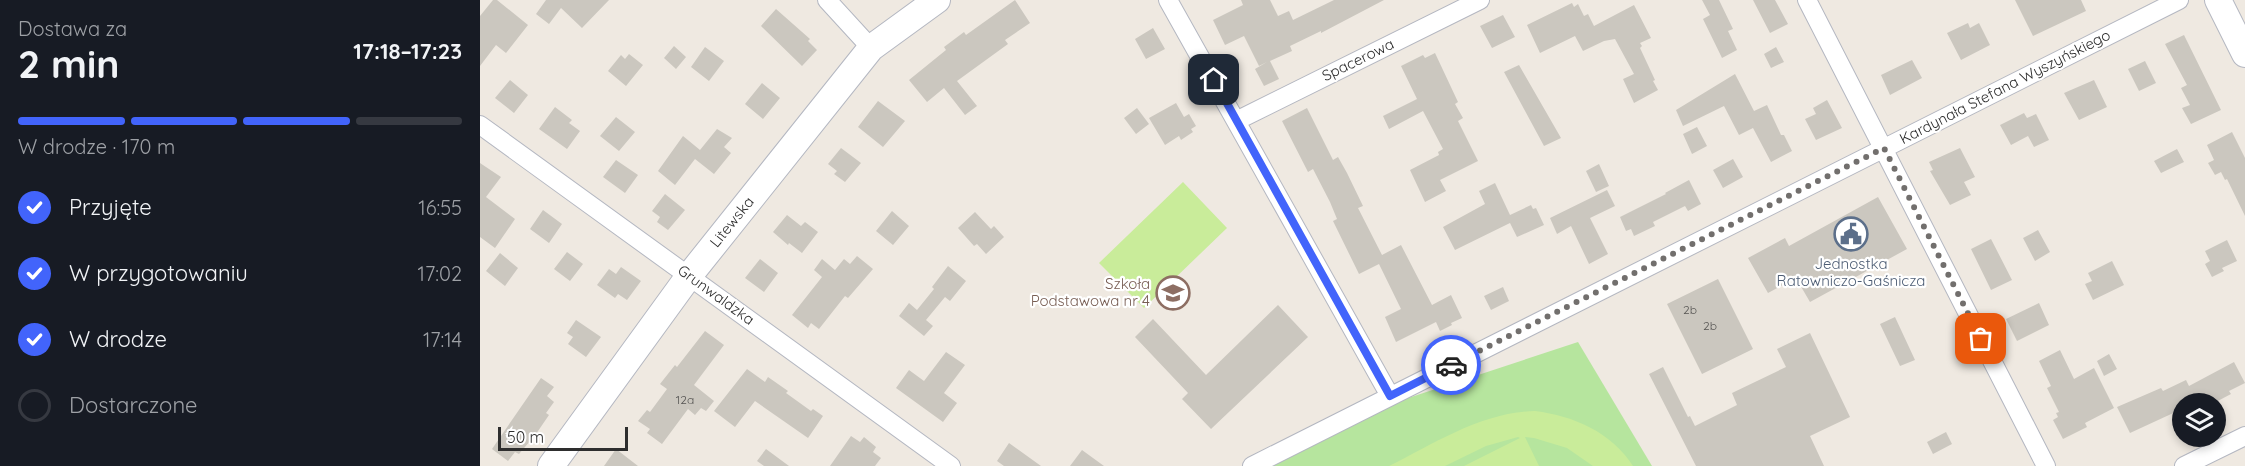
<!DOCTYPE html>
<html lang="pl">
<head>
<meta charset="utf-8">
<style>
  body { margin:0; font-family:Quicksand,sans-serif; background:#242831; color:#f1f3f6; height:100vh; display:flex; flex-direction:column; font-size:22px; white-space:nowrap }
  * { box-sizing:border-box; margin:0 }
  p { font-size:20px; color:#9ea1a6 }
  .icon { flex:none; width:33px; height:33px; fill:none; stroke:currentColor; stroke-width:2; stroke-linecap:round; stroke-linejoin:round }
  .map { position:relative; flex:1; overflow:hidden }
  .sheet { display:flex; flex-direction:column; background:#171b24; width:480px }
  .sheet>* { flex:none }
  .tools { position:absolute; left:1692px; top:393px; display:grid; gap:12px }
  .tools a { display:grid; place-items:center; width:54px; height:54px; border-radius:50%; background:#171b24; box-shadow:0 3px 9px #0003; font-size:30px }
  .scale { position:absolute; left:18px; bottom:15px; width:130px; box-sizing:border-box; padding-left:6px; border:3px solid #2e2e2e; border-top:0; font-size:16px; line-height:21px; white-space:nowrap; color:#2e2e2e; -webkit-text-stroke:4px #fff; paint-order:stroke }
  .pin { position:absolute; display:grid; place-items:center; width:51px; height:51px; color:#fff; margin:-26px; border-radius:12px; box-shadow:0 3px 9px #0006 }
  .courier { position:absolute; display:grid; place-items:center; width:60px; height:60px; margin:-30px; border:4px solid #4264fb; border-radius:50%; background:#fff; color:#222; box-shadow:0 2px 8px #0007 }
  .overview em { font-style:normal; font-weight:700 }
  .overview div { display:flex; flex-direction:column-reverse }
  .overview { display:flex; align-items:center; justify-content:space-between; height:102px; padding:0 18px }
  h1 { font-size:39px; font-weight:700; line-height:45px }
  .bar { display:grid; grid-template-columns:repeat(4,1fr); gap:9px 6px; align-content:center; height:72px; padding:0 18px }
  .bar i { height:8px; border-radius:4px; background:#363941 }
  .bar .current { background:#4264fb }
  .bar p { grid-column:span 4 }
  ol { padding:0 18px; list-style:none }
  li { display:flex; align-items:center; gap:18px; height:66px }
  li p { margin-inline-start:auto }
  li .icon { padding:6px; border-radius:50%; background:#4264fb; color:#fff; stroke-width:4 }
  li:last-child { color:#9ea1a6 }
  li i { width:33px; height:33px; border:3px solid #363941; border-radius:50% }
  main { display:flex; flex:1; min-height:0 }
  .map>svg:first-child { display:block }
</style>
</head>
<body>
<main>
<section class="sheet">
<div class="overview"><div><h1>2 min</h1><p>Dostawa za</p></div><em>17:18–17:23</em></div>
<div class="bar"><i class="current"></i><i class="current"></i><i class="current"></i><i></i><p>W drodze · 170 m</p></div>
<ol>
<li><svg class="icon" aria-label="check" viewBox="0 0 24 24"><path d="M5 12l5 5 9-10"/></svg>Przyjęte<p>16:55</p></li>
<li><svg class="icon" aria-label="check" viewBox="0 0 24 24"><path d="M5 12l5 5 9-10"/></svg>W przygotowaniu<p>17:02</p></li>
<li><svg class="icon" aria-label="check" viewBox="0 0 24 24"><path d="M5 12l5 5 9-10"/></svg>W drodze<p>17:14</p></li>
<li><i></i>Dostarczone</li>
</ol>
</section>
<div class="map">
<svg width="1765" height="466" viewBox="0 0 1765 466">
  <rect width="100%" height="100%" fill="#efe9e1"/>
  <path fill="#b6e59e" d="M1098 342 1172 466H793L916 402Z"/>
  <path fill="#c9ec9a" d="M703 182 747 228 664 308 619 263Z
    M1055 411C1094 416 1131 432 1153 466H1113L1087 448 1054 438 1045 437 1059 466H984L1040 438 1038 437 1006 446 965 466H909C955 443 1002 412 1055 411Z"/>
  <path fill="#cbc7bf" d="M13 0H17L48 25 26 53 16 45 0 66V16Z
    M66 0H129L102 28 81 8 69 24 56 14Z
    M535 0 550 23 525 40 528 44 477 81 497 106 485 115 464 88 447 102 429 80 466 50 464 47 484 32 486 35Z
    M761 0H790L798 16 809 11 813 20 854 0H904L841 33V31L810 46 812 51 790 61 799 79 784 86 775 69 787 62 779 66 764 36 745 45 733 20 763 5Z
    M1222 0H1239L1253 29 1248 31 1257 50 1242 58 1223 19 1230 15Z
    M1273 0H1295L1308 24 1290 33Z
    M1535 0H1601L1606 11 1553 36Z
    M1092 3 1094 7 1098 4 1104 16 1108 14 1114 26 1154 5 1171 38 1160 43 1162 46 1160 48 1175 80 1173 81 1178 90 1154 103 1143 79 1154 74 1135 39 1124 41 1103 51 1095 36 1060 53 1047 25Z
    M296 9 330 39 328 41 337 50 322 66 281 26Z
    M1023 15 1035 37 1012 48 1000 26Z
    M1488 23 1490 28 1499 23 1510 45 1481 60 1467 33Z
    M673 28 685 49 666 59 655 39Z
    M1704 35 1741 110 1711 124 1702 108 1710 105 1701 88 1707 85 1685 44Z
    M194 46 206 57 196 69 184 58Z
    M225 47 244 61 229 81 211 67Z
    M1296 47 1304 62 1291 68 1284 54Z
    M955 53 978 102 975 104 983 118 978 121 998 161 960 180 966 191 945 202 930 170 959 155 958 152 963 149 943 111 909 129 903 116 937 99 921 66 943 55 945 58Z
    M149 54 163 65 146 86 128 71 141 55 145 59Z
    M1432 60 1442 78 1410 95 1401 75Z
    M1665 61 1676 83 1659 91 1648 69Z
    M1039 65 1081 138 1064 146 1024 72Z
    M1255 74 1274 111 1287 105 1301 135H1304L1312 151 1291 162 1273 128 1259 135 1244 106 1203 126 1196 110Z
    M30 80 48 95 34 113 15 98Z
    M1614 80 1627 107 1599 120 1584 93Z
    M282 83 300 98 283 119 265 104Z
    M1347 100 1362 128 1336 140 1325 119 1336 114 1333 108Z
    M398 101 425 121 403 147 378 127Z
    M696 103 704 117 709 114 716 126 711 129 713 132 701 140 699 136 685 145 669 118Z
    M75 107 92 120 89 123 100 131 87 149 59 129Z
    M657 108 669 124 656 134 644 118Z
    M827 108 853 160 858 157 867 173 883 206 878 208 902 255 921 245 952 305 971 295 982 318 971 323 972 325 960 331 956 322 916 342 905 317 921 309 899 264 879 274 853 221 857 219 850 202 833 169 828 172 802 121Z
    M1544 113 1547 118 1556 114 1569 140 1554 147 1548 136 1531 145 1520 125Z
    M136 117 155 132 139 151 120 136Z
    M1217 127 1227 146 1212 154 1203 134Z
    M237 129 252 138 244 147 251 153 234 174 215 159 195 185 178 171 203 136 220 150Z
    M1752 132 1765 158V216L1747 179 1745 180 1741 172 1735 175 1728 163 1734 160 1727 145Z
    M361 148 381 163 365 182 354 174 357 171 348 164Z
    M1480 148 1495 177 1484 182 1491 195 1470 205 1450 171 1453 170 1449 162Z
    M1697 149 1704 162 1681 173 1674 161Z
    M1253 159 1263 177 1243 188 1233 170Z
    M136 160 158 175 145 193 123 177Z
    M0 163 21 177 6 197 35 219 15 248 0 237Z
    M1119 164 1129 186 1116 192 1106 171Z
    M1209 180 1221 204 1208 211 1205 206 1173 222 1175 226 1154 236 1151 229 1146 231 1140 217 1186 194 1185 193Z
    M1015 183 1030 215 1051 205 1053 209 1056 208 1064 225 1037 237 1030 223 975 250 963 227 1005 204 999 191Z
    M1127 190 1135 206 1110 218 1128 254 1109 264 1091 226 1077 234 1070 218Z
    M185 194 205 210 188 230 177 222 180 217 172 211Z
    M1398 197 1427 249 1330 302 1316 278 1288 293 1268 258 1305 238 1309 246Z
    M63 210 82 224 69 243 50 229Z
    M412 211 429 226 413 245 396 231Z
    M495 212 511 229 514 226 524 237 506 254 497 244 494 246 478 228Z
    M307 215 321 226 325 222 338 232 322 253 309 243 308 245 293 232Z
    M1558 230 1570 252 1555 261 1543 238Z
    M1511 239 1532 280 1511 290 1491 249Z
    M1747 240 1757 261 1742 268 1744 271 1732 277 1725 264 1730 261 1725 251Z
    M87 252 103 264 90 281 74 269Z
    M20 253 38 268 25 286 6 271Z
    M377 256 393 269 368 298 365 296 339 329 331 323 328 328 312 315 342 277 334 270 342 259 355 270 364 259 370 264Z
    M280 259 298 273 284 292 265 278Z
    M1632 261 1644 285 1613 300 1605 284 1612 281 1608 273Z
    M468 266 486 281 470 301 465 297 446 320 453 326 444 336 419 316 429 303 437 310 454 289 452 287Z
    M141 267 161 281 147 300 138 294 135 298 117 285 129 269 136 274Z
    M1238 279 1273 349 1222 374 1187 304Z
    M1023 287 1029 301 1011 310 1004 296Z
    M1559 303 1569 325 1537 341 1526 319Z
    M798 305 828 337 731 429 702 399 708 393 655 337 673 319 726 375Z
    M1415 317 1435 360 1420 366 1400 324Z
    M96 320 121 337 106 357 88 344 93 337 87 333Z
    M225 331 244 345 214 385 234 401 226 411 221 408 215 415 208 409 182 444 167 433 170 429 158 421 167 410 170 412 187 389 180 384 195 365 197 367Z
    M1330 333 1370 417 1330 436 1344 466H1216L1169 374 1183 367 1208 417 1210 416 1215 426 1257 405 1252 393 1306 367 1297 349Z
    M1580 350 1594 379 1614 368 1634 408 1605 423 1607 427 1583 439 1573 420 1578 417 1576 413 1579 412 1567 388 1571 386 1559 361Z
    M466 352 485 365 464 393 477 403 463 422 416 388 429 370 444 381Z
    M1629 354 1637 369 1624 376 1617 361Z
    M1754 362 1765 383 1749 391 1751 394 1732 404H1702V409L1650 433 1637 407 1681 388 1683 391 1706 380 1709 386Z
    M267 369 285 382 288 377 308 391 306 393 331 411 333 409 343 416 328 438 275 401 255 427 234 411Z
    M61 378 74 387 67 396 74 402 66 413 69 415 56 434 39 454 35 452 28 461 12 449Z
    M1466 432 1472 444 1453 454 1447 442Z
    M371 436 380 442 384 437 396 447 393 452 401 458 395 466H350Z
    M529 443 561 466H524L517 461Z
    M136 449 158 466H124Z
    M286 449 309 466H284L277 461Z
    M602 450 624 466H590Z"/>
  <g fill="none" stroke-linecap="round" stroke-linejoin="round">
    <defs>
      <path id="minor" d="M347 0 391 48
        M688 0 910 396
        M1327 0 1566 466
        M756 121 1000 0
        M0 125 471 466
        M772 466 1699 0
        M1704 466 1765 436"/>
      <path id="secondary" d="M1738 0 1765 54
        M71 466 209 276 391 48 457 0"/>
    </defs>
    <use href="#minor" stroke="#b4b7c1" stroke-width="20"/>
    <use href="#secondary" stroke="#b4b7c1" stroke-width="28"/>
    <use href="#minor" stroke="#fff" stroke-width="18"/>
    <use href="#secondary" stroke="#fff" stroke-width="26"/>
  </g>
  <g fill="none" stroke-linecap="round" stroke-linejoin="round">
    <path stroke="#726f6d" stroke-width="6" stroke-dasharray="0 10.8" d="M971 365 1404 148 1501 339"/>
    <path stroke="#4264fb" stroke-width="8" d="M734 80 910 396 971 365"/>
  </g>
  <defs>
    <symbol id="civic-ring" viewBox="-11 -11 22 22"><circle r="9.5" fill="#fff" stroke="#5c6f8a" stroke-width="1.5"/><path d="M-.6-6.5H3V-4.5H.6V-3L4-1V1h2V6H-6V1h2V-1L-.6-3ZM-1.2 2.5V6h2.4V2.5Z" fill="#5c6f8a"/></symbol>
    <symbol id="school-ring" viewBox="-11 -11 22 22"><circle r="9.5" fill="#fff" stroke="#8d6e63" stroke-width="1.5"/><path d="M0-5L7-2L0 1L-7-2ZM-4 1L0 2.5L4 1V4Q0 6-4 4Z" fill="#8d6e63"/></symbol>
  </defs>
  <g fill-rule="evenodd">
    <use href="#civic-ring" x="1352" y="215" width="38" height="38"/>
    <use href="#school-ring" x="674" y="274" width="38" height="38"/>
  </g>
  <g text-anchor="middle" stroke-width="4.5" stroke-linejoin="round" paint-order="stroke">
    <g font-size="12" fill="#555452">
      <text x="1210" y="314">2b</text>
      <text x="1230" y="330">2b</text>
      <text x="205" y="404">12a</text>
    </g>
    <g font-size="15" fill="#2e2e2e" stroke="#fff">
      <text transform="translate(878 60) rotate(-26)" y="5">Spacerowa</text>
      <text transform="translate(1525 87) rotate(-27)" y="5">Kardynała Stefana Wyszyńskiego</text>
      <text transform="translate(252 222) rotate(-51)" y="5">Litewska</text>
      <text transform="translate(236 295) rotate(36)" y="5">Grunwaldzka</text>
    </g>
    <g font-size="15" fill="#4e5e75" stroke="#fff">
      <text x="1371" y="269">Jednostka<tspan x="1371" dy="17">Ratowniczo-Gaśnicza</tspan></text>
    </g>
    <g font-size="15" fill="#785e54" stroke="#fff" text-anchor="end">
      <text x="670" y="289">Szkoła<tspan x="670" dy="17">Podstawowa nr 4</tspan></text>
    </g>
  </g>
</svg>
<div class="tools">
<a><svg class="icon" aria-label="layers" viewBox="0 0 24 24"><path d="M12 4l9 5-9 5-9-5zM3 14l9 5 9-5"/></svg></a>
</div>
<div class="scale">50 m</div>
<div class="pin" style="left:1501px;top:339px;background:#ea580c"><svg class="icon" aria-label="bag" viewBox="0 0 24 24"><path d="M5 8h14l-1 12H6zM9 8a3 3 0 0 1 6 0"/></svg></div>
<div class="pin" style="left:734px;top:80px;background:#1f2937"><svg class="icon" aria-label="home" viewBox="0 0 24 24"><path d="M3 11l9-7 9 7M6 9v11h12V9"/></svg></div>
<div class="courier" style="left:971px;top:365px"><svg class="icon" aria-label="car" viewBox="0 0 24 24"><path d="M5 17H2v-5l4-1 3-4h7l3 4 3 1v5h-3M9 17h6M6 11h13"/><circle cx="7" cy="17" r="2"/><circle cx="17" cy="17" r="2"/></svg></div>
</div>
</main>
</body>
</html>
